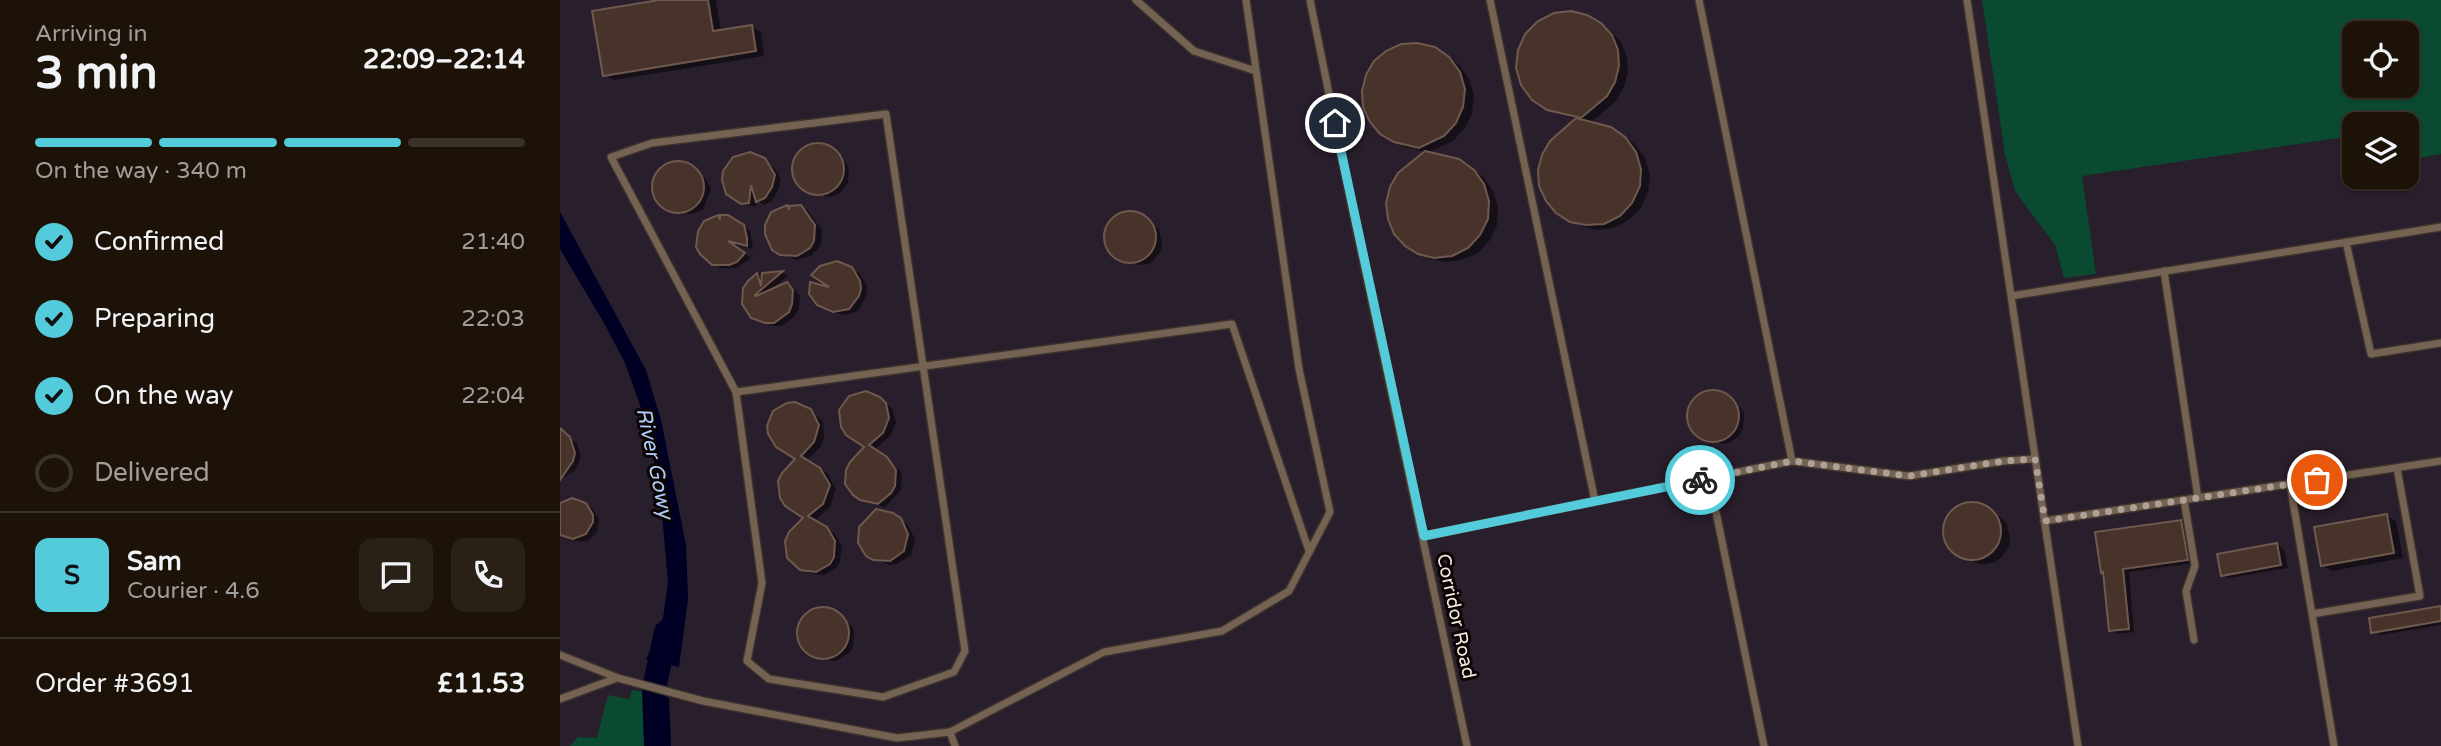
<!DOCTYPE html>
<html lang="en">
<head>
<meta charset="utf-8">
<style>
  body { margin:0; font-family:"Varela Round",sans-serif; background:#292016; color:#f1f3f6; height:100vh; display:flex; flex-direction:column; font-size:26px; white-space:nowrap }
  * { box-sizing:border-box; margin:0 }
  p { font-size:23px; color:#a09e9c }
  .icon { flex:none; width:38px; height:38px; fill:none; stroke:currentColor; stroke-width:2; stroke-linecap:round; stroke-linejoin:round }
  .map { position:relative; flex:1; overflow:hidden }
  .sheet { display:flex; flex-direction:column; background:#1c1208; width:560px }
  .sheet>* { flex:none }
  .buttons { position:absolute; left:1782px; top:21px; display:grid; gap:14px }
  .buttons a { display:grid; place-items:center; width:77px; height:77px; border-radius:14px; background:#1c1208; box-shadow:0 2px 5px #0004,0 0 0 2px #3a3229; font-size:35px }
  .pin { position:absolute; display:grid; place-items:center; width:60px; height:60px; color:#fff; margin:-30px; border:4px solid #fff; border-radius:50%; box-shadow:0 2px 7px #0007 }
  .courier { position:absolute; display:grid; place-items:center; width:70px; height:70px; margin:-35px; border:5px solid #53cbdb; border-radius:50%; background:#fff; color:#222; box-shadow:0 2px 9px #0007 }
  .summary em { font-style:normal; font-weight:700 }
  .summary div { display:flex; flex-direction:column-reverse }
  .summary { display:flex; align-items:center; justify-content:space-between; height:119px; padding:0 35px }
  h1 { font-size:46px; font-weight:700; line-height:52px }
  .bar { display:grid; grid-template-columns:repeat(4,1fr); gap:10px 7px; align-content:center; height:84px; padding:0 35px }
  .bar i { height:9px; border-radius:5px; background:#3a3229 }
  .bar .current { background:#53cbdb }
  .bar p { grid-column:span 4 }
  .line { display:flex; align-items:center; gap:18px; padding:0 35px; border-top:2px solid #3a3229 }
  .line div { flex:1 }
  .round { display:grid; place-items:center; flex:none; width:74px; height:74px; border-radius:14px; background:#292016 }
  ol { padding:0 35px; list-style:none }
  li { display:flex; align-items:center; gap:21px; height:77px }
  li p { margin-inline-start:auto }
  li .icon { padding:7px; border-radius:50%; background:#53cbdb; color:#111; stroke-width:4 }
  li:last-child { color:#a09e9c }
  li i { width:38px; height:38px; border:4px solid #3a3229; border-radius:50% }
  main { display:flex; flex:1; min-height:0 }
  .map>svg:first-child { display:block }
</style>
</head>
<body>
<main>
<section class="sheet">
<div class="summary"><div><h1>3 min</h1><p>Arriving in</p></div><em>22:09–22:14</em></div>
<div class="bar"><i class="current"></i><i class="current"></i><i class="current"></i><i></i><p>On the way · 340 m</p></div>
<ol>
<li><svg class="icon" aria-label="check" viewBox="0 0 24 24"><path d="M5 12l5 5 9-10"/></svg>Confirmed<p>21:40</p></li>
<li><svg class="icon" aria-label="check" viewBox="0 0 24 24"><path d="M5 12l5 5 9-10"/></svg>Preparing<p>22:03</p></li>
<li><svg class="icon" aria-label="check" viewBox="0 0 24 24"><path d="M5 12l5 5 9-10"/></svg>On the way<p>22:04</p></li>
<li><i></i>Delivered</li>
</ol>
<div class="line" style="height:126px"><b class="round" style="background:#53cbdb;color:#111">S</b><div><b>Sam</b><p>Courier · 4.6</p></div><a class="round"><svg class="icon" aria-label="chat" viewBox="0 0 24 24"><path d="M4 5h16v11H9l-5 4z"/></svg></a><a class="round"><svg class="icon" aria-label="phone" viewBox="0 0 24 24"><path d="M5 4h4l2 5-3 2q2 4 5 5l2-3 5 2v4C11 20 4 13 5 4z"/></svg></a></div>
<div class="line" style="height:91px"><div>Order #3691</div><b>£11.53</b></div>
</section>
<div class="map">
<svg width="1881" height="746" viewBox="0 0 1881 746">
  <rect width="100%" height="100%" fill="#26180a"/>
  <path fill="#291e2b" fill-rule="evenodd" d="M0 0H1881V746H0ZM1794 33H1846V86H1794ZM1794 124H1846V177H1794Z"/>
  <path fill="#094a31" fill-rule="evenodd" d="M1422 0H1881V154L1846 160V124H1794V147L1792 136 1522 176 1536 274 1504 278 1495 245 1455 191 1445 154ZM1794 33H1846V86H1794Z
    M72 690 88 693 87 746H10L18 737 37 738 48 695 69 699Z"/>
  <path fill="#000025" d="M0 212 86 370 101 420 126 545 128 599 119 667 86 659 94 643 103 618 108 582 99 480 80 405 65 363 44 323 0 249Z
    M88 693 109 698 111 746H87Z"/>
  <path fill="#0007" d="M110 0H156L161 31 191 27 201 32 204 56 54 80 45 75Z
    M1026 16 1050 31 1061 42 1067 57 1068 72 1064 87 1056 101 1030 123 1060 135 1075 144 1085 158 1090 175 1088 192 1081 208 1069 220 1054 228 1036 230 1021 226 997 212 1018 119 998 114 988 108Z
    M884 55 899 65 909 79 914 95 912 113 905 128 893 141 867 153 909 167 923 177 933 191 938 207 937 225 930 240 918 253 902 260 885 262 870 259 846 245 867 152 845 147 821 132Z
    M251 146 267 147 275 151 281 155 289 168 288 183 279 194 272 197 256 195 241 186 234 171 238 156Z
    M205 160 216 170 221 180 218 191 212 201 204 205 196 200V206H189L168 192Z
    M111 164H127L146 179 151 189 143 210 132 214 116 213 96 197 95 181 104 167Z
    M227 207 231 209 241 207 248 211 262 230 261 245 251 256 237 260 221 253Z
    M572 214 587 220 599 229 602 244 601 251 591 263 584 265 568 264 549 248 547 232 556 218Z
    M157 217 175 221 190 231 193 249 168 243 191 258 176 268H160L153 263Z
    M291 269 299 273 307 286V293L301 307 296 312 282 315 266 308Z
    M222 273 228 276 212 289 227 284 234 288 240 296 239 308 235 316 222 326H214L192 316 197 275 203 278V275Z
    M297 393 313 394 321 399 332 408 336 423 330 436 314 450 339 469 342 475 341 490 325 507 309 503 294 494 307 447 290 397Z
    M1146 393H1162L1181 408 1184 414 1183 429 1179 436 1167 444 1151 442 1131 426 1129 418 1133 402Z
    M250 410 263 422 264 438 261 446 246 461 267 473 276 489 270 507 254 521 274 533 282 546 280 561 277 567 264 575 248 573 234 564 226 549 246 517 238 459Z
    M0 433 17 443 21 457 15 471 2 478 0 477Z
    M19 501 33 509 39 520 37 532 28 541H15L0 531V506Z
    M1412 504 1420 505 1430 511 1443 519 1447 525 1450 539 1449 546 1441 558 1435 562 1421 565 1403 556 1393 550 1386 538V525L1393 512 1405 505Z
    M317 511 332 515 347 524 355 539 351 555 337 564 329 565 315 559 299 535 304 521Z
    M1827 516 1836 521 1843 558 1772 571 1762 565Z
    M1621 521 1627 525 1633 563 1569 572 1574 632 1557 634 1551 630 1545 573Z
    M1717 545 1724 549 1728 568 1669 578 1662 575Z
    M1881 608V625L1820 635 1813 631Z
    M256 610 272 611 291 625 294 631 293 647 289 653 276 661 261 659 246 650 239 635 243 619Z"/>
  <g fill="none" stroke-linecap="round" stroke-linejoin="round">
    <path stroke="#000025" stroke-width="24" d="M96 746 94 689 106 632"/>
  </g>
  <path fill="#48332b" stroke="#6f594f" stroke-width="2" d="M99 0H148L153 31 192 25 196 51 43 76 32 11Z
    M1011 11 1027 15 1041 23 1052 35 1058 50 1059 66 1055 82 1047 96 1021 118 987 110 972 100 961 85 956 68 958 50 965 34 978 21 994 13Z
    M857 43 875 47 889 57 900 72 905 89 903 107 896 123 884 136 859 148 834 142 820 134 810 122 803 107 802 91 806 75 814 61 826 51 841 44Z
    M1016 118 1051 127 1065 137 1076 152 1081 169 1080 186 1072 203 1060 216 1044 224 1026 225 1010 222 996 213 986 201 979 186 978 170 982 155 990 141Z
    M232 169a26 26 0 1 1 52 0a26 26 0 1 1-52 0Z
    M865 151 899 159 914 170 924 184 929 201 928 219 920 235 908 248 892 256 874 258 858 254 845 246 834 234 828 219 826 203 830 187 838 173Z
    M190 152 205 158 215 175 212 187 205 198 196 202 191 185 189 203 181 204 166 194 162 180 163 171 173 157Z
    M92 187a26 26 0 1 1 52 0a26 26 0 1 1-52 0Z
    M227 205 229 210V206L241 205 255 225 254 241 250 248 237 256 220 255 212 250 205 234V225L211 212Z
    M544 237a26 26 0 1 1 52 0a26 26 0 1 1-52 0Z
    M158 215 160 220V215H168L184 225 187 238V246L168 241 185 253 177 262 169 265H152L140 254 136 247 138 231 144 221Z
    M277 261 292 267 300 281 301 289 299 296 289 309 273 312 257 305 249 294 250 282 269 287 251 275 260 266Z
    M223 271 195 295 196 296 227 282 233 290 232 304 229 312 214 323H205L191 318 182 304 183 288 188 281 197 273 201 286 202 273Z
    M1127 416a26 26 0 1 1 52 0a26 26 0 1 1-52 0Z
    M306 391 320 397 326 403 329 418 323 433 309 445 327 457 336 470 335 486 331 493 318 504 300 500 293 495 285 484 286 470 290 462 304 447 286 435 281 427 279 410 289 396Z
    M235 402 251 409 259 425 254 442 241 456 260 468 270 485 263 504 248 516 267 527 275 541 274 557 270 564 256 572 240 570 227 558 225 541 229 532 243 518 225 506 220 498 218 481 222 473 235 459 216 447 208 434 207 426 213 411 227 403Z
    M0 428 10 437 15 453 13 461 0 480Z
    M12 498 26 503 33 515V522L26 534 13 539 0 535V503Z
    M1383 531a29 29 0 1 1 58 0a29 29 0 1 1-58 0Z
    M316 509 333 513 341 518 348 534 344 551 330 561 313 560 306 556 298 543 299 527Z
    M1827 514 1834 553 1761 566 1754 527Z
    M1621 520 1628 560 1563 569 1569 629 1549 631 1543 572 1541 573 1535 532Z
    M1717 543 1721 565 1661 576 1657 554Z
    M1881 606V621L1811 633 1809 618Z
    M237 633a26 26 0 1 1 52 0a26 26 0 1 1-52 0Z"/>
  <g fill="none" stroke-linecap="round" stroke-linejoin="round">
    <defs>
      <path id="service" d="M576 0 634 51 696 71
        M750 0 795 222 907 746
        M930 0 1035 501
        M1139 0 1232 461
        M1407 0 1518 746
        M326 114 405 651 394 672 323 697 209 679 187 661 202 583 176 392 51 157 92 143Z
        M1786 242 1811 354 1881 343
        M1604 271 1638 498
        M1451 296 1881 227
        M176 392 672 324 749 551
        M1149 478 1204 746
        M1730 484 1752 614
        M1624 500 1635 566 1626 591 1634 640
        M1484 521 1881 461
        M864 536 1232 461 1349 476 1444 461 1475 459
        M0 655 58 678 143 701 337 738 390 732 544 652 662 631 729 591 770 512 739 369 686 0
        M0 699 57 678
        M390 732 395 746
        M1774 746 1752 614 1860 596 1837 468"/>
    </defs>
    <use href="#service" stroke="#3c322d" stroke-width="10"/>
    <use href="#service" stroke="#746252" stroke-width="7"/>
  </g>
  <g fill="none" stroke-linecap="round" stroke-linejoin="round">
    <path stroke="#ada196" stroke-width="7" stroke-dasharray="0 12.6" d="M1140 480 1232 461 1349 476 1444 461 1475 459 1485 521 1757 480"/>
    <path stroke="#53cbdb" stroke-width="9" d="M775 123 864 536 1140 480"/>
  </g>
  <g text-anchor="middle" stroke-width="6" stroke-linejoin="round" paint-order="stroke">
    <g font-size="19" fill="#f6ebe2" stroke="#0a0502">
      <text transform="translate(897 616) rotate(78)" y="7">Corridor Road</text>
    </g>
    <g font-size="21" font-style="italic" fill="#b0cbf9" stroke="#0a0502">
      <text transform="translate(95 463) rotate(78)" y="7">River Gowy</text>
    </g>
  </g>
</svg>
<div class="buttons">
<a><svg class="icon" aria-label="locate" viewBox="0 0 24 24"><circle cx="12" cy="12" r="6"/><path d="M12 2v4M12 18v4M2 12h4M18 12h4"/></svg></a>
<a><svg class="icon" aria-label="layers" viewBox="0 0 24 24"><path d="M12 4l9 5-9 5-9-5zM3 14l9 5 9-5"/></svg></a>
</div>
<div class="pin" style="left:1757px;top:480px;background:#ea580c"><svg class="icon" aria-label="bag" viewBox="0 0 24 24"><path d="M5 8h14l-1 12H6zM9 8a3 3 0 0 1 6 0"/></svg></div>
<div class="pin" style="left:775px;top:123px;background:#1f2937"><svg class="icon" aria-label="home" viewBox="0 0 24 24"><path d="M3 11l9-7 9 7M6 9v11h12V9"/></svg></div>
<div class="courier" style="left:1140px;top:480px"><svg class="icon" aria-label="bike" viewBox="0 0 24 24"><circle cx="6" cy="16" r="4"/><circle cx="18" cy="16" r="4"/><path d="M6 16l4-8h5l3 8M10 8l3 8H6M13 5h3"/></svg></div>
</div>
</main>
</body>
</html>
